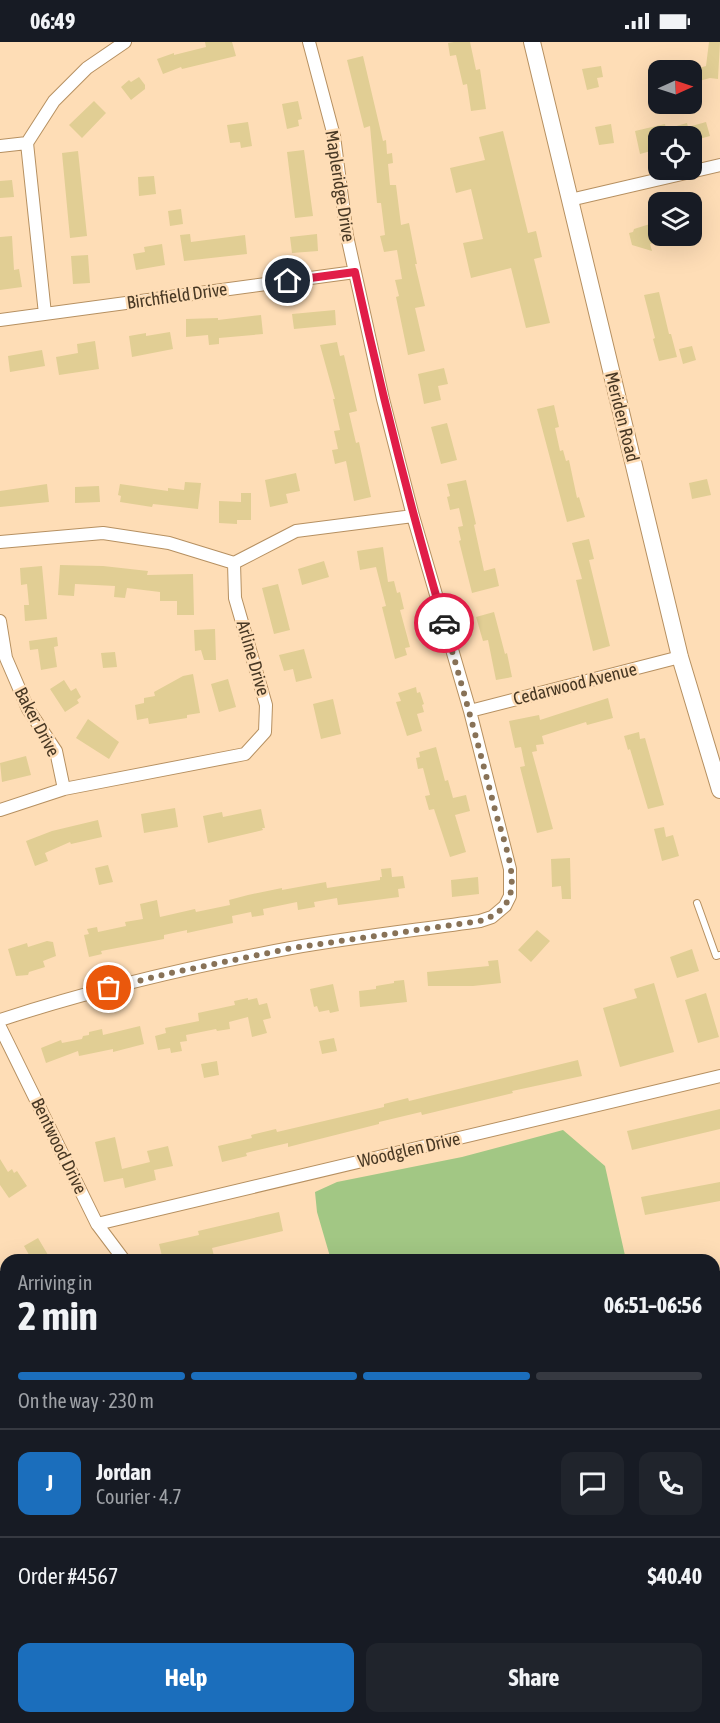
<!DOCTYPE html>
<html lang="en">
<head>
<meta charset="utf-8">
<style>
  body { margin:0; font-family:"Asap Condensed",sans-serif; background:#20242c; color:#f1f3f6; height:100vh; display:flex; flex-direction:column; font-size:22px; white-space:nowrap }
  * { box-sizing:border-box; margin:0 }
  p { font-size:20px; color:#9ea1a6 }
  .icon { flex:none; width:33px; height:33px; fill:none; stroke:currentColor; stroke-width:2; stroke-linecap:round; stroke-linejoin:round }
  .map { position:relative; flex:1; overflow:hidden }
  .sheet { position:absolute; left:0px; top:1212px; width:720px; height:470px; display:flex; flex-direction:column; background:#171b24; border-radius:18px 18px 0 0; box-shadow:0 6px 24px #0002 }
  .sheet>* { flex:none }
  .needle { width:39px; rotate:87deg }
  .tools { position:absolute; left:648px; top:18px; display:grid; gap:12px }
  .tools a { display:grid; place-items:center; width:54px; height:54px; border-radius:12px; background:#171b24; box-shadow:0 6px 24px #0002; font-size:30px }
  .pin { position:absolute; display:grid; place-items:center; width:51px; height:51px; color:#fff; margin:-26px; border:3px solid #fff; border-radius:50%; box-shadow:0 2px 6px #0007 }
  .courier { position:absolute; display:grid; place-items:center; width:60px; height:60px; margin:-30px; border:4px solid #e11d48; border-radius:50%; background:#fff; color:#222; box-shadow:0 2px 8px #0007 }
  .summary em { font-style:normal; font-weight:700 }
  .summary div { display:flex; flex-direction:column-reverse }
  .summary { display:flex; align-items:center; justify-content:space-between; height:102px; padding:0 18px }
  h1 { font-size:39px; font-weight:700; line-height:45px }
  .bar { display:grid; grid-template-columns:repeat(4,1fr); gap:9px 6px; align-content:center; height:72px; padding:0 18px }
  .bar i { height:8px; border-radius:4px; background:#363941 }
  .bar .active { background:#1b6ebc }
  .bar p { grid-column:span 4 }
  .line { display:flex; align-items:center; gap:15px; padding:0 18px; border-top:2px solid #363941 }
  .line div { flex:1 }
  .round { display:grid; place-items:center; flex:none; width:63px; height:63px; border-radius:12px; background:#20242c }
  .button { display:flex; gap:12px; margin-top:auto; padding:12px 18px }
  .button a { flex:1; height:69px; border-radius:12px; background:#1b6ebc; color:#fff; font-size:24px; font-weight:700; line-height:69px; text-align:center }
  .button a+a { background:#20242c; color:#f1f3f6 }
  .status { display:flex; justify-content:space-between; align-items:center; height:42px; padding:0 30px; background:#171b24; direction:ltr }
  .status svg { height:16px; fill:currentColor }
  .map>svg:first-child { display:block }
</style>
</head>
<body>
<div class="status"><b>06:49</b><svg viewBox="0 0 49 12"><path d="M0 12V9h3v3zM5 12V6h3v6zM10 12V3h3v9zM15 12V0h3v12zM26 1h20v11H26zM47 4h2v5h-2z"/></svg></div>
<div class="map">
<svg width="720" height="1681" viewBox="0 0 720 1681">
  <rect width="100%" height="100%" fill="#feddb6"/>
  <path fill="#a2c784" d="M563 1088 605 1124 626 1218H331L317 1170 315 1150 337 1140 462 1115Z"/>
  <path fill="#e1ce94" d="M205 0H232L236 14 182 27 181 25 163 32 157 17 174 11V13L206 5Z
    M454 0H470L476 28 480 27 486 67 471 69 467 42 463 43 456 13 450 14 448 1Z
    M709 0H720L718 37 710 36 692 41V28L706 24Z
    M363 14 383 99 386 98 387 112 392 111 393 121 388 122 390 143H396L401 183 409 181 417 222H415L425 264 415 266 425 309 408 313 396 255 399 254 395 238 402 237 397 208 384 210 380 194 385 193 381 161H377L370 84 364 86 347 18Z
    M601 24 603 35 597 36 599 45 587 48 582 27Z
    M139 35 145 43V47L131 58 121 45 129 38 131 40Z
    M94 59 106 71 82 96 69 83Z
    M298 59 302 77 298 78 299 84 287 87 282 62Z
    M248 80 252 104 241 106 240 100 230 101 227 83Z
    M706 80 710 94 692 99V94H658V107L640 112 635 89 665 82 666 87 687 81 688 85Z
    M611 82 614 101 599 103 595 85Z
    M503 89 528 191 536 189 542 215 534 217 550 281 526 286 511 226 471 236 463 201 483 197 471 147 456 151 450 126 485 118 479 95Z
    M304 108 313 174 295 176 287 110Z
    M78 109 87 194 70 196 62 111Z
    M154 134 156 152 139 154 138 135Z
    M12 138 14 155 0 156V139Z
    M181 167 183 182 170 184 168 169Z
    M650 182 651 187H654L658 200 650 202 652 209 632 203 629 191 633 190 634 187Z
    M190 192 191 200 245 193 247 212 184 219 180 193Z
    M317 192 318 209 292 211 290 195Z
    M12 194 14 228 19 227 22 245 0 248V195Z
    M162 202 165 223 136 228 133 212 145 210 144 205Z
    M88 213 90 241 73 242 71 214Z
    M659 250 669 292H671L677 315 659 319 653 297 655 296 644 253Z
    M335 268 336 283 294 287 292 272Z
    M261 273 263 292 219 296V302L209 303 208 293 186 295V277L218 276V278Z
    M170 290 173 307 132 315 129 294 146 291V294Z
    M95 299 99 327 59 333 56 315 78 311 77 302Z
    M337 300 340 314 344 313 357 369 349 371 356 401 359 400 371 455 354 459 346 419 335 422 332 408 338 407 334 389 340 388 333 357H335L320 303Z
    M692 304 696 318 683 322 679 307Z
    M42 308 45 324 10 330 8 314Z
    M444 326 448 342 438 344 441 358 424 362 418 332Z
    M554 363 559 385 555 386 560 409 563 408 566 419 569 418 577 456 579 455 585 475 567 480 537 367Z
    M447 381 457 418 441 422 431 385Z
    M296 431 300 449 286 452 288 461 270 465 265 438Z
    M707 437 711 453 692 457 689 441Z
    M466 438 476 482 474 483 484 529 495 526 499 544 472 551 459 499 461 498 458 485 463 484 459 466 450 468 447 455 450 454 447 442Z
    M185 440 201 441 198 467 153 462 152 465 120 460 121 454 118 453 120 442 168 449V446L184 448Z
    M47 442 49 460 0 465V449Z
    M99 444 100 460 75 461V445Z
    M241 451H251V478H237V482L219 481V459L241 460Z
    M589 497 594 517 589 518 610 604 593 609 576 538 582 537 572 501Z
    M383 505 388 540 394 539 397 551 400 550 404 567 400 568 410 605 405 606 407 613 395 617 382 565 386 564 376 525 360 528 357 509Z
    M324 519 329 535 302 543 298 527Z
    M60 523 103 524 148 529 147 533 193 532 194 573H177V559H160V550L127 546 125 556 114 555 115 544 75 542 74 554 58 553Z
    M42 524 47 577 25 579 24 563H29L27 542 21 543 20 526Z
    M278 542 290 588 274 592 262 546Z
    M494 570 505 612 507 611 512 635 496 638 488 598 483 599 476 575Z
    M215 587 216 618H204L201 608 195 609 194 588Z
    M57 595 58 604 54 605 57 625 41 628 38 607 30 608 29 599Z
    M304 607 312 636 296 640 293 627 284 629 279 613Z
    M115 610 117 625 103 626 101 611Z
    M193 632 200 671 187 673V676L149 682 148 676 137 678 135 663 144 661V656L155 654 154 650 183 634Z
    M228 637 236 665 219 670 211 642Z
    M64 638 71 649 76 646 81 655 77 658 79 661 65 670 50 647Z
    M416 645 417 651 420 650 424 662 422 663 424 670 417 672 422 689 407 694 396 660 401 659 398 651Z
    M608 656 613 676 587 683 586 680 542 694 544 702 536 703 537 709 532 710 553 787 537 791 520 725 525 724 521 705 515 706 509 679 539 673 540 678Z
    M333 657 341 692 321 697 313 662Z
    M88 677 119 700 109 717 76 696Z
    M639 690 640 697 645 696 664 763 648 767 630 707 628 708 624 694Z
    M436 705 445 739 448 738 453 756 466 753 470 769 455 773 466 810 450 815 434 767 429 768 425 754 430 753 423 726 418 727 416 716 420 715 419 710Z
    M26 714 31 733 2 740 0 721Z
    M175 766 178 785 144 791 141 772Z
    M261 767 265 786H262L263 788 208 801 203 774 222 770 223 775Z
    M98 778 102 795 71 802 70 800 45 811 48 819 35 824 26 799 52 789Z
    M664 785 666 795 673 793 679 814 662 819 654 787Z
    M570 816 571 857H562L561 844 552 845 551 817Z
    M108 823 113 840 99 843 95 826Z
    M391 826 392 835 403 834 405 846 398 847 399 855 338 863 337 856 314 860 315 865 298 868 297 860 263 867 264 873 252 875 251 870 232 874 233 881 187 891V888L164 893V897L101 909 102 912 89 915 84 893 89 892 87 887 97 885 98 890 126 884 125 880 143 877 140 862 157 858 160 875 195 867 196 870 230 863 229 858 248 853 282 846V848L326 840 327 846 380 838V835H382L381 827Z
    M478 835 479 852 452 855 451 838Z
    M537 888 550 899 531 920 518 908Z
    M47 899 53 900 56 914 43 919 45 925 29 930 28 933 16 934 8 907 27 901 28 905Z
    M692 907 699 929 677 936 670 915Z
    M498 918 501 941 473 944H428L427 930 489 924 488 919Z
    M404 938 407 960 360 965 359 949 376 947V944L394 941V939Z
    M654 941 674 1010 620 1025 603 966 637 956 634 947Z
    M333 942 339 969 330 971 329 968 319 970 317 964 314 965 310 947Z
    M706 951 719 995 698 1001 685 958Z
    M248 956V958L257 956 259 963 267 961 271 976 263 978 267 991 252 995 248 975 229 980 230 987 217 989 216 987 186 993 187 999 180 1000 182 1009 171 1011 170 1006 158 1008 155 994 166 991 165 986 199 979 198 971 235 963 234 959Z
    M140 984 144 1002 113 1010V1007L79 1014 78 1009 46 1021 41 1006 61 998 62 1001 82 997 83 994 89 993V990L102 987 103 993Z
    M334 996 337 1009 322 1012 319 999Z
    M578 1018 582 1034 512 1049 513 1051 422 1073 421 1070 379 1080V1082L288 1105V1101L246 1111 247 1114 222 1120 218 1104 252 1096 251 1093 276 1087 277 1090 384 1065V1062L408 1056 409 1059Z
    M217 1019 219 1033 204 1036 201 1022Z
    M720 1067V1087L632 1108 627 1089Z
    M115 1095 122 1127 150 1120 147 1109 168 1104 173 1124 154 1128 156 1138 125 1146 123 1136 104 1140 95 1100Z
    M0 1117 8 1130 12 1127 14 1131 17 1129 27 1144 9 1156 0 1143Z
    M720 1140V1159L645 1173 641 1155Z
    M279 1170 283 1189 212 1206 215 1218H163L159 1202 199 1193 198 1189Z
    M38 1196 51 1218H32L24 1204Z"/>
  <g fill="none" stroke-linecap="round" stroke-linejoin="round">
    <defs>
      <path id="lane" d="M697 861 716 914 720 913"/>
      <path id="street" d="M27 101 45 272
        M0 104 27 101 54 59 87 26 125 0
        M570 158 720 123
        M0 278 355 230
        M0 500 103 491 169 501 234 521
        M234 521 296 489 413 474
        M0 579 6 616 28 667 56 709 64 747
        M470 669 680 615
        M0 768 64 747 245 712 265 690 266 663 235 556 234 521
        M0 978C95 947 193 924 291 906 354 895 417 888 480 879L492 875 505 864 510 854V827L470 669 413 474 383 357 347 194 334 94 309 0
        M0 985 97 1182 124 1218
        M97 1182 720 1034
        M0 1517 6 1515
        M339 1676 351 1681
        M615 1676V1681
        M387 1681 390 1676"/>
      <path id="secondary" d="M532 0 680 615 720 748"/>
    </defs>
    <use href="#lane" stroke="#b69061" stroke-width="8"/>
    <use href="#street" stroke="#b69061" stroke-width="14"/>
    <use href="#secondary" stroke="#b69061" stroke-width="18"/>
    <use href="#lane" stroke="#fff" stroke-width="6"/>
    <use href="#street" stroke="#fff" stroke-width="12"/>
    <use href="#secondary" stroke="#fff" stroke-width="16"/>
  </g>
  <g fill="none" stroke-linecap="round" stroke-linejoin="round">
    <path stroke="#887257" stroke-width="6" stroke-dasharray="0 10.8" d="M109 946 171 931 292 906 480 879C493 875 506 867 510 853 517 829 501 791 495 768 479 705 462 643 444 581"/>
    <path stroke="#e11d48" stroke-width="8" d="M288 239 355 230C381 348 410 465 444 581"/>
  </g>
  <g text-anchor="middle" stroke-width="5" stroke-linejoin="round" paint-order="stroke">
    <g font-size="18" fill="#483824" stroke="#feddb6">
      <text transform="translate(340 144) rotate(81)" y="6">Mapleridge Drive</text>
      <text transform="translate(177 254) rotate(-8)" y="6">Birchfield Drive</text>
      <text transform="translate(622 375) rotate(76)" y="6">Meriden Road</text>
      <text transform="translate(253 616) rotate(74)" y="6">Arline Drive</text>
      <text transform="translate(575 642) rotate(-14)" y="6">Cedarwood Avenue</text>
      <text transform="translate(37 680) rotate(62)" y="6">Baker Drive</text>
      <text transform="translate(59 1104) rotate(64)" y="6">Bentwood Drive</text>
      <text transform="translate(409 1108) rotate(-13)" y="6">Woodglen Drive</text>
    </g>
  </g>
</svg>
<div class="tools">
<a><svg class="needle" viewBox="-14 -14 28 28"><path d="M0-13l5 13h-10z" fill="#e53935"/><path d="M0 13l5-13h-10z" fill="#9ea1a6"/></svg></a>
<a><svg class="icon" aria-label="locate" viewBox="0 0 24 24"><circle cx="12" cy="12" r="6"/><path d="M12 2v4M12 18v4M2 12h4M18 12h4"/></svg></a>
<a><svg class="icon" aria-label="layers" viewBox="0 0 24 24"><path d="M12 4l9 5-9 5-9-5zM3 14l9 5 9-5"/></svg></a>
</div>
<div class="pin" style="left:109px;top:946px;background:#ea580c"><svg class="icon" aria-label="bag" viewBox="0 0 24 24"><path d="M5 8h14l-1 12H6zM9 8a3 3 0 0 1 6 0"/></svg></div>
<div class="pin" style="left:288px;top:239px;background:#1f2937"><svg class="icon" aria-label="home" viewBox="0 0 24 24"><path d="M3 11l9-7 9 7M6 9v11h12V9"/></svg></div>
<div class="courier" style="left:444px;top:581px"><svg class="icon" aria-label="car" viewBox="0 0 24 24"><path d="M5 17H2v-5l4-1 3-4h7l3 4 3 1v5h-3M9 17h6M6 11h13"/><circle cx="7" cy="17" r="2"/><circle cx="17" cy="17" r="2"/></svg></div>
<section class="sheet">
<div class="summary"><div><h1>2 min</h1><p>Arriving in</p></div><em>06:51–06:56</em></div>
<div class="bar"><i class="active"></i><i class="active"></i><i class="active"></i><i></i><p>On the way · 230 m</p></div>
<div class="line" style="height:108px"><b class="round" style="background:#1b6ebc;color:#fff">J</b><div><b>Jordan</b><p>Courier · 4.7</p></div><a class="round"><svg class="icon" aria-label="chat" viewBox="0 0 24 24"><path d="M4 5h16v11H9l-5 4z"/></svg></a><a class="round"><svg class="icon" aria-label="phone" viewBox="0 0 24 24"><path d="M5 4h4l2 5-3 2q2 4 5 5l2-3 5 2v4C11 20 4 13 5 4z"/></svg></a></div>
<div class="line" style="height:78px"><div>Order #4567</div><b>$40.40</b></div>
<div class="button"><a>Help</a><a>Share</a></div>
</section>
</div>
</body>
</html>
